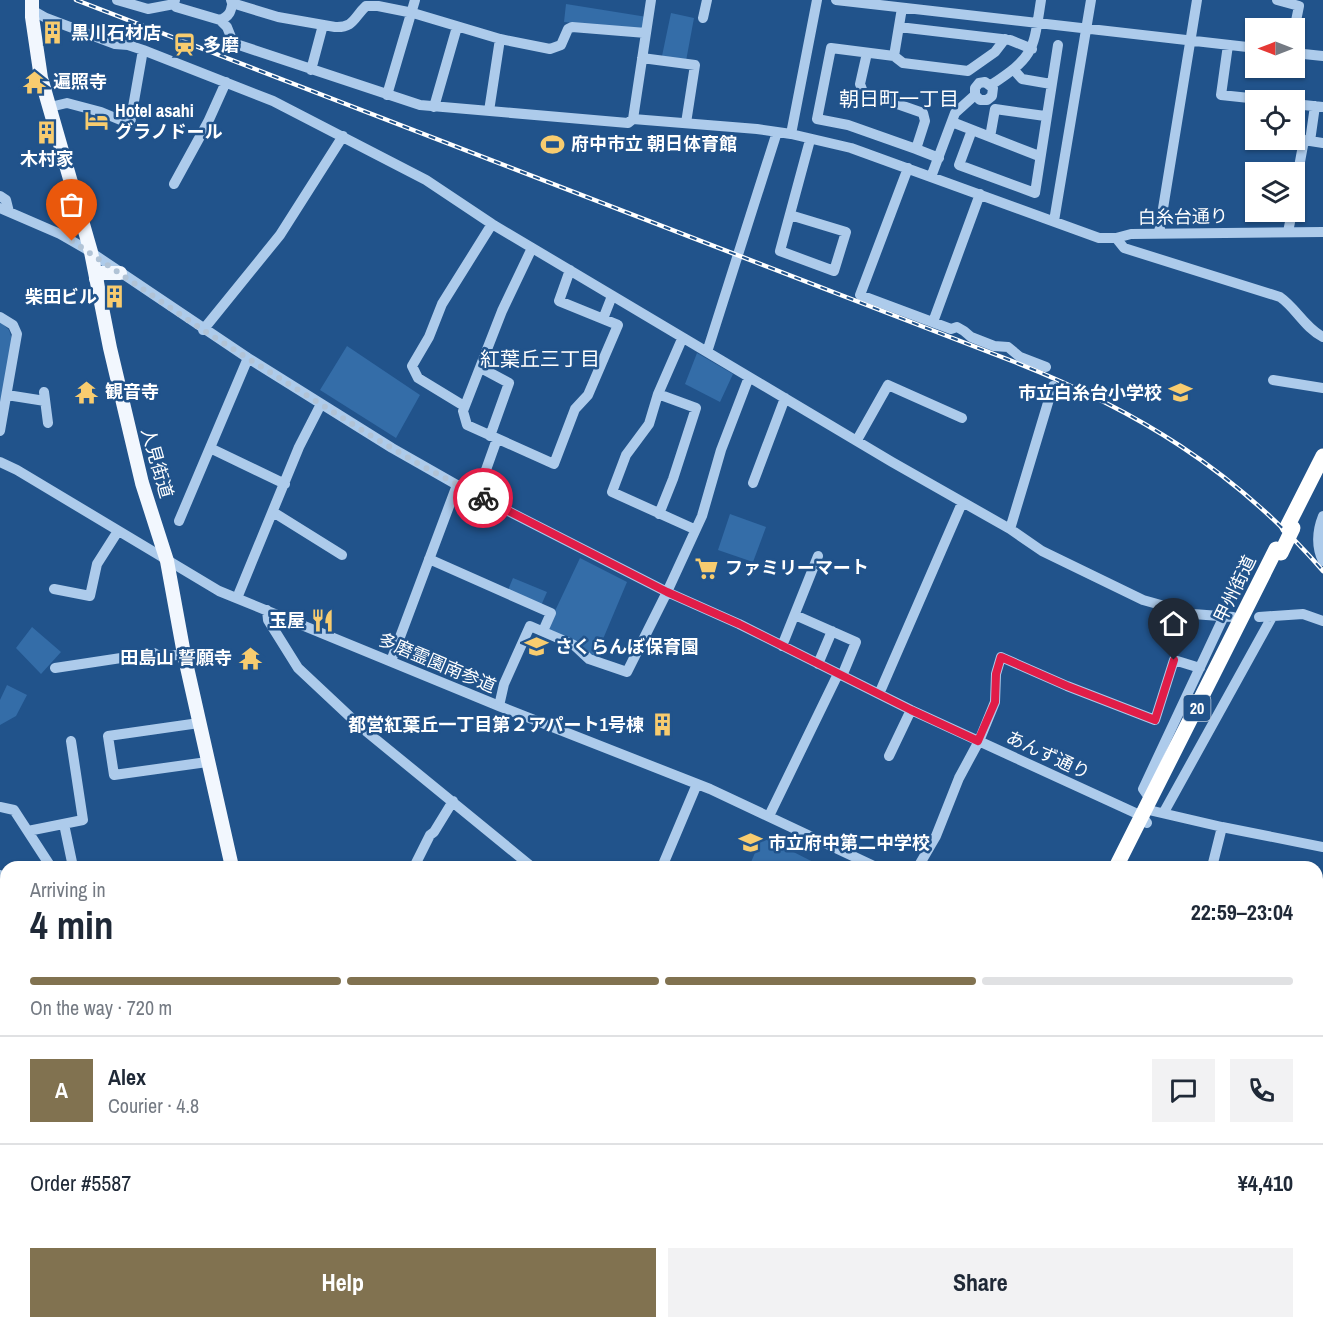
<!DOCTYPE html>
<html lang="en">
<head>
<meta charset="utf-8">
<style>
  body { margin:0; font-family:"Archivo Narrow","Noto Sans JP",sans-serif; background:#f2f2f3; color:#1f2937; height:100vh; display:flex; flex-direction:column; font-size:22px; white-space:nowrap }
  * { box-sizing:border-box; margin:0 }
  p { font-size:20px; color:#747a83 }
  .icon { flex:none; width:33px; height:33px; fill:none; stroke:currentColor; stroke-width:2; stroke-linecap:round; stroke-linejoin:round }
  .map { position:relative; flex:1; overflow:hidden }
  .drawer { position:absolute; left:0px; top:861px; width:1323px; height:468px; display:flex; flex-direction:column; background:#fff; border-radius:18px 18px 0 0; box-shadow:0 2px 4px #0004 }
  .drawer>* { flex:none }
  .needle { width:39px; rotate:270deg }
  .tools { position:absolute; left:1245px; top:18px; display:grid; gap:12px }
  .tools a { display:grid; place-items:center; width:60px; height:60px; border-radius:0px; background:#fff; box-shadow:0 2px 4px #0004; font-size:30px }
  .pin { position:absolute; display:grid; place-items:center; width:51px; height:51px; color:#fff; margin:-62px -26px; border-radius:50% 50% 50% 0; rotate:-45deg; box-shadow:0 0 6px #0007 }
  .pin .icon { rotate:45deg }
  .courier { position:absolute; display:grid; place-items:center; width:60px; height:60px; margin:-30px; border:4px solid #e11d48; border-radius:50%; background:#fff; color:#222; box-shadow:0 2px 8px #0007 }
  .headline em { font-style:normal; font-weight:700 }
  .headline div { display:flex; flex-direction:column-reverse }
  .headline { display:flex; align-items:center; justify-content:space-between; height:102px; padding:0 30px }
  h1 { font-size:39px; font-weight:700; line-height:45px }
  .bar { display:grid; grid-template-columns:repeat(4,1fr); gap:9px 6px; align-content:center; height:72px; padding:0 30px }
  .bar i { height:8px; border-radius:4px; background:#e0e1e3 }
  .bar .current { background:#817250 }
  .bar p { grid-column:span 4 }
  .line { display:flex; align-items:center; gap:15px; padding:0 30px; border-top:2px solid #e0e1e3 }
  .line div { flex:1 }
  .round { display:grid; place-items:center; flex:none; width:63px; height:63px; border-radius:0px; background:#f2f2f3 }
  .button { display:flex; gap:12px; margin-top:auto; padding:12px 30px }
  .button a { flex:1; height:69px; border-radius:0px; background:#817250; color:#fff; font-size:24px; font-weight:700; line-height:69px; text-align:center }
  .button a+a { background:#f2f2f3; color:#1f2937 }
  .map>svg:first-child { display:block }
</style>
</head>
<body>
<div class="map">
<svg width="1323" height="1329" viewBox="0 0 1323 1329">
  <rect width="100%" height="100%" fill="#21538b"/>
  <path fill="#346da8" d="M566 4 647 17 645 30 564 22Z
    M671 13 694 18 686 61 662 56Z
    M0 321 9 330 12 339 0 410Z
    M347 346 420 395 396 438 320 390Z
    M697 353 733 374 720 402 685 384Z
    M730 514 766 527 753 562 718 550Z
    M580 558 627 582 595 658 547 628Z
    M513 578 547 592 540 608 508 590Z
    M32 627 61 652 41 674 16 648Z
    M7 685 27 695 16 716 0 725V700Z
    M762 836 823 867H749Z
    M937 1323H997L994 1329H949Z"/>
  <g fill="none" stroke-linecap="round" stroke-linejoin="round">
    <path stroke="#adcbeb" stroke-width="10" d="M117 0 148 9 174 4
      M175 0 174 4 176 7 220 20C231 16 231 10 233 0
      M231 0 232 3 278 17 335 27C354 28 354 17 366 6H378L413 13 500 39 550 49 561 45 568 29 572 27 646 33
      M836 0 1256 48
      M1277 0 1299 6 1294 31
      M902 8 894 56 831 48 817 119 848 125 916 149
      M32 10 46 18 115 44 128 45 143 50 273 101 426 180 492 224 892 462 1010 529 1042 551 1143 600 1193 614 1233 617
      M703 18 707 0
      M220 20 227 27 233 42 239 45 420 105 628 123 633 119 757 129 791 134 851 148 1099 238H1116L1131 234 1323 232
      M899 27 1010 40 1032 49
      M1228 45 1221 95 1268 100
      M867 53 860 84 863 92 923 113 925 121 916 149 939 158
      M1294 53 1323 56
      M894 56 903 63 968 71 995 52 1005 39
      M642 58 695 65 686 123
      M311 70 323 25
      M1014 70 1022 79 1051 84
      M991 85C1035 56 1033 51 1041 0
      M387 95 415 0
      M1294 104 1323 107
      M50 107 67 103 101 112 130 124 143 50
      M434 107 457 27
      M489 111 500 39
      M633 119 651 0
      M952 122 1039 156
      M972 130 959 165 1035 193 1058 45
      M791 134 817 0
      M990 137 995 109 1045 116
      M1310 141 1315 106
      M908 168 860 295 951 329 957 327 964 331 971 337 994 346 1008 347 1020 357 1046 367
      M931 177 955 113 975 95V88L979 83 985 82 993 88 992 96 987 100H980L975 95
      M174 184 208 122 226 82
      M1294 194 1304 140 1323 143
      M0 196 6 200 9 212
      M0 208 60 234 86 249 248 358 392 448 457 485 667 592 739 624 911 710 1142 816 1147 823
      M790 215 846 232 834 271 780 251 810 140
      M1054 221 1091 0
      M1288 232 1292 212
      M1159 233 1197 0
      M1116 238 1124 248 1280 297C1296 308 1305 328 1323 337
      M532 248 502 311 463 411 467 425 554 464 575 409 588 395 618 325 559 301 570 270
      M0 317 13 325 17 334 0 431
      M603 319 612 296
      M933 322 980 194
      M203 330 280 235 343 136
      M682 339 658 394 649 424 626 455 612 492 694 529
      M707 352 777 132
      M481 368 509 383 490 436
      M1273 380 1323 388
      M44 392 48 423
      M658 394 696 408 673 479 659 514
      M7 395 45 401
      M464 406 418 378 412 366 429 337 442 304 492 224
      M857 440 888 385 962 418
      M210 448 285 484
      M0 462 17 470 219 591 499 706 710 789 876 867
      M753 483 785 398
      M477 495 497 439
      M273 512 342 555
      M1323 516C1317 531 1316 546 1323 561
      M179 521 248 358
      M1010 529 1053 386
      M429 559 551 613 543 631
      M54 589 90 596 97 564 118 531
      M237 598 299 447 321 404
      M267 610 268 620 298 668 362 728 532 867
      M795 615 856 642 842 676
      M1259 617 1303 614 1323 621
      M782 646 818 556
      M391 661 457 485
      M818 664 832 631
      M55 668 154 653 161 657 184 654
      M879 694 962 503
      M499 706 504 684 530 626 574 645 589 659 627 672 667 592 702 516 721 450 749 377
      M199 723 108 736 114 775 207 762
      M889 756 911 710
      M1150 799 1143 789 1224 616
      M0 807 14 810 51 867
      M1153 811 1222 827 1323 847
      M1164 812 1272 617
      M769 816 838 674
      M64 824 73 867
      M28 831 83 820 71 741
      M414 867 430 835 434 832 453 801
      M662 867 697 784
      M918 867 936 836 959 778 979 741 995 702 996 674 1001 657 1067 686 1155 720 1174 660 1200 668
      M1212 867 1222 827
      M0 875 6 882
      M0 925 6 924
      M1317 1044 1323 1046
      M2 1116V985
      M0 1307 6 1306
      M700 1323 701 1329
      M738 1323 744 1329
      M817 1323 860 1329
      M1102 1329 1105 1323"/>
    <path stroke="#f2f7fe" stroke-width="14" d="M32 0V17L41 78 91 252 110 348 142 483 167 561 184 654 232 867
      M96 279 101 273H120
      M1317 991 1323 970
      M53 1323V1329
      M321 1323 322 1329
      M1235 1329 1237 1323"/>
    <path stroke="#fff" stroke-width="15" d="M1287 527 1323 456
      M1116 867 1276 549
      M1039 1329 1040 1323"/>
    <defs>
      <path id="rail" d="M76 0 1012 361C1135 409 1235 470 1323 571"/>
    </defs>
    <use href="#rail" stroke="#fff" stroke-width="4.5"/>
    <use href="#rail" stroke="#21538b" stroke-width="2" stroke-dasharray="7" stroke-linecap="butt"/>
    <path stroke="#fff" stroke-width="15" d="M1281 553 1293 528"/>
  </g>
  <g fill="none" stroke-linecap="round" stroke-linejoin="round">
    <path stroke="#b1c3d6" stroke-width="6" stroke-dasharray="0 10.8" d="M72 241 203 330 368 434 424 467 483 498"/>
    <path stroke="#e11d48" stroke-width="8" d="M483 498 667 592 739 624 911 710 978 741 995 702 996 674 1001 657 1067 686 1155 720 1174 660"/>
  </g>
  <defs>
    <symbol id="building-bare" viewBox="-9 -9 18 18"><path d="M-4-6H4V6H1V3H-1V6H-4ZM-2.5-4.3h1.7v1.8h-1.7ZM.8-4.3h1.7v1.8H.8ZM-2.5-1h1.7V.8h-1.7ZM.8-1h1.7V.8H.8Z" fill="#f8cc6f" stroke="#21538b" stroke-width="2.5" paint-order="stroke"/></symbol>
    <symbol id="station-bare" viewBox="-9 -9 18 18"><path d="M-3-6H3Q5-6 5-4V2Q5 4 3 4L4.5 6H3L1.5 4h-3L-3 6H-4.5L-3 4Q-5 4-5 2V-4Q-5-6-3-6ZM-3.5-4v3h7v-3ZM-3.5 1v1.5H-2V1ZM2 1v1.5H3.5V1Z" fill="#f8cc6f" stroke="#21538b" stroke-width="2.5" paint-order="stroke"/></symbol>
    <symbol id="temple-bare" viewBox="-9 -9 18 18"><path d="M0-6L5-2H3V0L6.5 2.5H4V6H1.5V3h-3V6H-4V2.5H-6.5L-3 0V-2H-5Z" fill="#f8cc6f" stroke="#21538b" stroke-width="2.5" paint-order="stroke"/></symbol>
    <symbol id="hotel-bare" viewBox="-9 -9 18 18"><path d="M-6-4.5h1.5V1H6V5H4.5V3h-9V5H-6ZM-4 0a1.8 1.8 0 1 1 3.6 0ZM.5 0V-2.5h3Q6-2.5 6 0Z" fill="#f8cc6f" stroke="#21538b" stroke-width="2.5" paint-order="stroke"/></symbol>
    <symbol id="stadium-bare" viewBox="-9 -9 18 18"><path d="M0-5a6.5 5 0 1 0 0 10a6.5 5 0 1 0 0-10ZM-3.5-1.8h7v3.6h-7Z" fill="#f8cc6f" stroke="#21538b" stroke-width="2.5" paint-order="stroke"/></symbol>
    <symbol id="school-bare" viewBox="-9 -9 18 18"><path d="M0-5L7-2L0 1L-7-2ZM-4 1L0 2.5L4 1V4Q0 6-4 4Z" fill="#f8cc6f" stroke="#21538b" stroke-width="2.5" paint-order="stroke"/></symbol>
    <symbol id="supermarket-bare" viewBox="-9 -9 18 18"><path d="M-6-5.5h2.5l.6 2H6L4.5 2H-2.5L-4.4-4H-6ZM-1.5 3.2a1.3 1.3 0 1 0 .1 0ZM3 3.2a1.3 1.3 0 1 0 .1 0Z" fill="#f8cc6f" stroke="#21538b" stroke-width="2.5" paint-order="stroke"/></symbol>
    <symbol id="restaurant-bare" viewBox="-9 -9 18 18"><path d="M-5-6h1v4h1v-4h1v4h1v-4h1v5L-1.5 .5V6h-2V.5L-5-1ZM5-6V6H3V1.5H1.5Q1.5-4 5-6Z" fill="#f8cc6f" stroke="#21538b" stroke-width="2.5" paint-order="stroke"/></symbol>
  </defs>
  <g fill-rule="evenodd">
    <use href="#building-bare" x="36" y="16" width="33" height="33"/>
    <use href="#station-bare" x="168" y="28" width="33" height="33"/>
    <use href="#temple-bare" x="18" y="66" width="33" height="33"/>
    <use href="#hotel-bare" x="80" y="104" width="33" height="33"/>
    <use href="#building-bare" x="30" y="116" width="33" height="33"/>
    <use href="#stadium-bare" x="536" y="128" width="33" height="33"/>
    <use href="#building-bare" x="98" y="280" width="33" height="33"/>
    <use href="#temple-bare" x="70" y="376" width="33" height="33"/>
    <use href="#school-bare" x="1164" y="376" width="33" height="33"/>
    <use href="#supermarket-bare" x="690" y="552" width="33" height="33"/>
    <use href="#restaurant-bare" x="306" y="604" width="33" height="33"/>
    <use href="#school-bare" x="520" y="630" width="33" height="33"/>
    <use href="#temple-bare" x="234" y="642" width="33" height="33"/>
    <use href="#building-bare" x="646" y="708" width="33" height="33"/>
    <use href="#school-bare" x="734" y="826" width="33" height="33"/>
  </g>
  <g text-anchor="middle" stroke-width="5" stroke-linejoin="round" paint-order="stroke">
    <rect fill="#21538b" stroke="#bccbdc" stroke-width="1.5" x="1183.5" y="695" width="27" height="26" rx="4.5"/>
    <g font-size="16" font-weight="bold" fill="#fff">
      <text x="1197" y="714">20</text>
    </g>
    <g font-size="18" font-weight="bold" fill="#fff" stroke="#21538b" text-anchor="start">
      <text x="71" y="39">黒川石材店</text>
      <text x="203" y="51">多磨</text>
      <text x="53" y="88">遍照寺</text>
      <text x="115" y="117">Hotel asahi<tspan x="115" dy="21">グラノドール</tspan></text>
      <text x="571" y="150">府中市立 朝日体育館</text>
      <text x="47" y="165" text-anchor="middle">木村家</text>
      <text x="97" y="303" text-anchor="end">柴田ビル</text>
      <text x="105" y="398">観音寺</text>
      <text x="1162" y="399" text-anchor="end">市立白糸台小学校</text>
      <text x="725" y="574">ファミリーマート</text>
      <text x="305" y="627" text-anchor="end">玉屋</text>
      <text x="555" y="653">さくらんぼ保育園</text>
      <text x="232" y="664" text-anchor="end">田島山 誓願寺</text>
      <text x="644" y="731" text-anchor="end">都営紅葉丘一丁目第２アパート1号棟</text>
      <text x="768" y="849">市立府中第二中学校</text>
    </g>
    <g font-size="18" fill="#fff" stroke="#21538b">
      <text transform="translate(1183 217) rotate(-1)" y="6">白糸台通り</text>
      <text transform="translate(157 463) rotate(74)" y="6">人見街道</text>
      <text transform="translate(1235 589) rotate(-64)" y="6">甲州街道</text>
      <text transform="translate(437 663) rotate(23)" y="6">多磨霊園南参道</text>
      <text transform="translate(1048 755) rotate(25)" y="6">あんず通り</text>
    </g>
    <g font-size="20" fill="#fff" stroke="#21538b">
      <text x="899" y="106">朝日町一丁目</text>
      <text x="540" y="366">紅葉丘三丁目</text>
    </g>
  </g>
</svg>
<div class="tools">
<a><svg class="needle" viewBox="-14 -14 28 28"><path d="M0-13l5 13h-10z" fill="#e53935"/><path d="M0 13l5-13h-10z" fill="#747a83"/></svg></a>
<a><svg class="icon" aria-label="locate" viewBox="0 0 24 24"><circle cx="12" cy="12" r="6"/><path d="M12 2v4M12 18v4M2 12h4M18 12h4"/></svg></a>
<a><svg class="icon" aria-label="layers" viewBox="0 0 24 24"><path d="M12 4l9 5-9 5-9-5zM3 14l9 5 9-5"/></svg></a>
</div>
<div class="pin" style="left:72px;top:241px;background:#ea580c"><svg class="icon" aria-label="bag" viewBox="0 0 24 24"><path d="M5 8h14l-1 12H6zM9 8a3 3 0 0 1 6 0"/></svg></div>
<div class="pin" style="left:1174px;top:660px;background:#1f2937"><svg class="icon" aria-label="home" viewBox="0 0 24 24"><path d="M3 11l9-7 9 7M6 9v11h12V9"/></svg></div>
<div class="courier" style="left:483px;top:498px"><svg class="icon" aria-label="bike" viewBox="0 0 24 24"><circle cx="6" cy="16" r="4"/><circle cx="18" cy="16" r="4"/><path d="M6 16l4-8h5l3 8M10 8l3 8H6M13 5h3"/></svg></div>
<section class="drawer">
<div class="headline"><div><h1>4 min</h1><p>Arriving in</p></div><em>22:59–23:04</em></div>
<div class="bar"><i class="current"></i><i class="current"></i><i class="current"></i><i></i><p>On the way · 720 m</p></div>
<div class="line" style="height:108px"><b class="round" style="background:#817250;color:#fff">A</b><div><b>Alex</b><p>Courier · 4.8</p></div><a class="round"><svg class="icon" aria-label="chat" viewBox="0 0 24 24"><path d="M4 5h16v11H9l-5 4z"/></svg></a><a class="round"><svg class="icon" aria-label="phone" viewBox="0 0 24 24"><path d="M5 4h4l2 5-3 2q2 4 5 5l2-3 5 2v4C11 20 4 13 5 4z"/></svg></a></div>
<div class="line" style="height:78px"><div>Order #5587</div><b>¥4,410</b></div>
<div class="button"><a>Help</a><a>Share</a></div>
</section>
</div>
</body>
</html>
